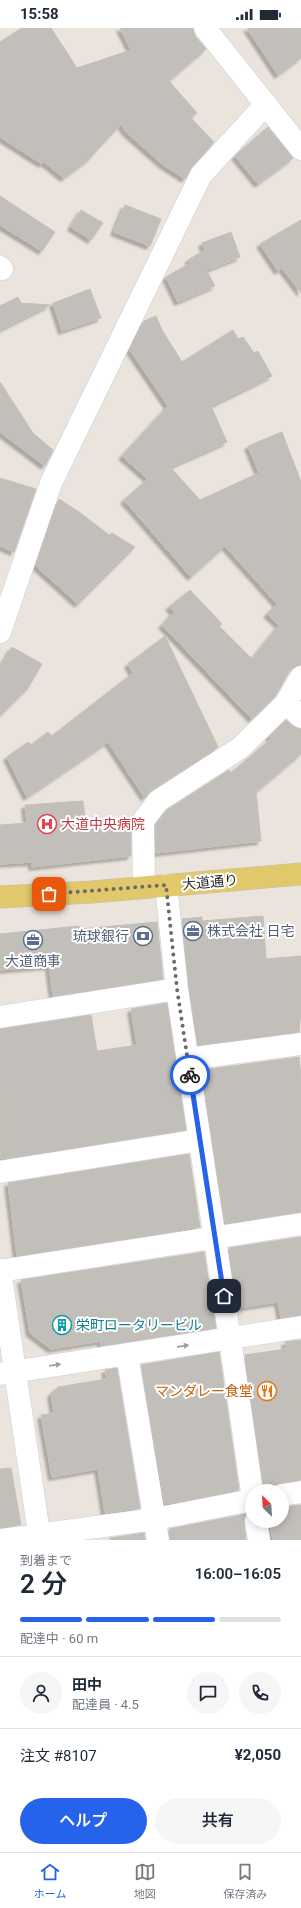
<!DOCTYPE html>
<html lang="ja">
<head>
<meta charset="utf-8">
<style>
  body { margin:0; font-family:Roboto,"Noto Sans JP",sans-serif; background:#f6f6f7; color:#1f2937; height:100vh; display:flex; flex-direction:column; font-size:15px; white-space:nowrap }
  * { box-sizing:border-box; margin:0 }
  p { font-size:13px; color:#747a83 }
  .icon { flex:none; width:22px; height:22px; fill:none; stroke:currentColor; stroke-width:2; stroke-linecap:round; stroke-linejoin:round }
  .map { position:relative; height:1512px; overflow:hidden }
  .sheet { display:flex; flex-direction:column; background:#fff; flex:1 }
  .sheet>* { flex:none }
  .needle { width:26px; rotate:335deg }
  .controls { position:absolute; left:245px; top:1456px; display:grid; gap:8px }
  .controls a { display:grid; place-items:center; width:44px; height:44px; border-radius:50%; background:#fff; box-shadow:0 2px 10px #0003; font-size:20px }
  .pin { position:absolute; display:grid; place-items:center; width:34px; height:34px; color:#fff; margin:-17px; border-radius:8px; box-shadow:0 2px 6px #0006 }
  .courier { position:absolute; display:grid; place-items:center; width:40px; height:40px; margin:-20px; border:3px solid #2563eb; border-radius:50%; background:#fff; color:#222; box-shadow:0 1px 5px #0007 }
  .head em { font-style:normal; font-weight:600 }
  .head div { display:flex; flex-direction:column-reverse }
  .head { display:flex; align-items:center; justify-content:space-between; height:68px; padding:0 20px }
  h1 { font-size:26px; font-weight:600; line-height:30px }
  .bar { display:grid; grid-template-columns:repeat(4,1fr); gap:6px 4px; align-content:center; height:48px; padding:0 20px }
  .bar i { height:5px; border-radius:3px; background:#e0e1e3 }
  .bar .current { background:#2563eb }
  .bar p { grid-column:span 4 }
  .line { display:flex; align-items:center; gap:10px; padding:0 20px; border-top:1px solid #e0e1e3 }
  .line div { flex:1 }
  .round { display:grid; place-items:center; flex:none; width:42px; height:42px; border-radius:21px; background:#f6f6f7 }
  .primary-button { display:flex; gap:8px; margin-top:auto; padding:8px 20px }
  .primary-button a { flex:1; height:46px; border-radius:24px; background:#2563eb; color:#fff; font-size:16px; font-weight:600; line-height:46px; text-align:center }
  .primary-button a+a { background:#f6f6f7; color:#1f2937 }
  .status { display:flex; justify-content:space-between; align-items:center; height:28px; padding:0 20px; background:#fff; direction:ltr }
  .status svg { height:11px; fill:currentColor }
  .tab-bar { display:flex; justify-content:space-around; align-items:center; height:56px; border-top:1px solid #e0e1e3; background:#fff; font-size:11px; color:#747a83 }
  .tab-bar a { display:grid; justify-items:center; gap:2px }
  .tab-bar .current { color:#2563eb }
  .map>svg:first-child { display:block }
</style>
</head>
<body>
<div class="status"><b>15:58</b><svg viewBox="0 0 49 12"><path d="M0 12V9h3v3zM5 12V6h3v6zM10 12V3h3v9zM15 12V0h3v12zM26 1h20v11H26zM47 4h2v5h-2z"/></svg></div>
<div class="map">
<svg width="301" height="1512" viewBox="0 0 301 1512">
  <defs>
    <filter id="shadow"><feDropShadow dx="-3.5" dy="3.5" stdDeviation="1" flood-color="#0004"/></filter>
  </defs>
  <rect width="100%" height="100%" fill="#eae4dd"/>
  <path fill="#c2beb9" stroke="#c5c0b7" filter="url(#shadow)" d="M22 0H51L77 40 131 22 120 0H193L195 8 206 21 169 53 197 85 191 90 214 114 192 139 185 151 162 136 126 104 121 96 88 132 64 150 44 134 42 136 0 109V14Z
    M247 0H301V30L278 47Z
    M268 99 293 130 258 156 235 128Z
    M0 168 55 204 42 223 0 197Z
    M125 177 161 191 150 218 114 204Z
    M81 182 103 195 91 212 71 199Z
    M301 192V265L282 240 278 243 260 216Z
    M231 204 240 229 210 241 205 239 215 258 178 274 166 249 192 234 188 232 205 222 202 215Z
    M90 261 101 290 62 303 53 275Z
    M18 269 21 275 50 277 0 302V278Z
    M156 288 162 302 182 334 233 302 238 311 243 309 254 325 258 323 272 348 211 378 227 414 170 439 200 472 259 445 248 418 282 404 301 454V637L295 638 290 642 276 667 252 691 162 597 174 584 169 579 190 562 222 596 219 598 252 631 279 597 267 586 277 576 225 518 191 549 124 472 148 451 122 428 168 378 130 322 144 293Z
    M0 354 33 405 53 422 45 438 0 404Z
    M0 450 36 461 14 524 0 518Z
    M59 471 79 484 109 507 112 505 135 519 78 576 36 538Z
    M165 608 218 719 151 762 145 770 108 714 27 769 7 729 28 714 31 717 48 704 52 708 133 645 128 636Z
    M12 619 42 636 28 660 0 688V640Z
    M286 692 293 698 301 701V726L256 764 261 813 156 825V797L167 782 229 742 231 745 271 711 269 709Z
    M83 773 86 798 131 794V828L32 839V834L0 836V797L27 795 25 777Z
    M263 888 266 931 301 928V982L299 1004 198 1017 189 959 182 891 202 889V893Z
    M157 894 163 951 53 968 49 938 0 942V906L79 898 80 901Z
    M167 975 186 1102 1 1131 0 1001 91 987 97 1023 137 1017 131 981Z
    M299 1029 301 1049V1184L225 1195 202 1042Z
    M189 1126 200 1199 17 1228 8 1155Z
    M301 1209V1287L281 1290 278 1274 238 1280 229 1220Z
    M204 1224 216 1300 101 1318V1313L51 1321 30 1305 21 1252Z
    M301 1312V1452L280 1455 274 1458 270 1463H264L245 1327 286 1321 285 1314Z
    M219 1324 239 1462 165 1476 141 1337Z
    M117 1340 140 1480 105 1485 98 1441 52 1449 41 1387 54 1385 51 1366 58 1359 107 1351 105 1342Z
    M11 1440 21 1497 0 1499V1441Z
    M301 1477V1512H273L269 1493H282V1479Z
    M246 1486 244 1495 246 1512H170L169 1501Z
    M144 1505 145 1512H110V1510Z"/>
  <g fill="none" stroke-linecap="round" stroke-linejoin="round">
    <defs>
      <path id="minor" d="M205 0 301 121
        M0 239 2 241
        M0 604 51 455 201 147 266 76
        M286 675 301 689
        M166 857 177 961 230 1311 252 1464
        M144 859 143 793 158 773 240 720 286 675 301 649
        M0 989 177 961
        M187 1031 301 1016
        M0 1144 200 1112
        M0 1242 40 1512
        M0 1243 301 1196
        M127 1326 158 1512
        M0 1346 301 1299
        M282 1467 301 1464
        M256 1493 259 1512
        M0 1512 155 1491 252 1472"/>
      <path id="major" d="M0 869 92 864 301 846"/>
    </defs>
    <use href="#minor" stroke="#cbced9" stroke-width="23"/>
    <use href="#major" stroke="#c3c3c3" stroke-width="23"/>
    <use href="#minor" stroke="#fff" stroke-width="22"/>
    <use href="#major" stroke="#e1c86b" stroke-width="22"/>
  </g>
  <defs><path id="oneway-solid" d="M-6-.8H1V-3.2L6.5 0L1 3.2V.8H-6Z"/></defs>
  <g fill="#9f9f9f">
    <use href="#oneway-solid" transform="translate(183 1318) rotate(-8)"/>
    <use href="#oneway-solid" transform="translate(55 1337) rotate(-8)"/>
  </g>
  <g fill="none" stroke-linecap="round" stroke-linejoin="round">
    <path stroke="#6d6a68" stroke-width="4" stroke-dasharray="0 7.2" d="M49 866 166 857 177 961 190 1047"/>
    <path stroke="#2563eb" stroke-width="5" d="M190 1047 224 1268"/>
  </g>
  <defs>
    <symbol id="hospital-ring" viewBox="-11 -11 22 22"><circle r="9.5" fill="#fff" stroke="#e0444e" stroke-width="1.5"/><path d="M-5-5h3v3.5h4V-5h3V5h-3V1.5h-4V5h-3Z" fill="#e0444e"/></symbol>
    <symbol id="office-ring" viewBox="-11 -11 22 22"><circle r="9.5" fill="#fff" stroke="#5c6f8a" stroke-width="1.5"/><path d="M-6-3h4V-5.5h4V-3h4V5H-6ZM-1-4.5V-3h2v-1.5ZM-6 0V1H6V0Z" fill="#5c6f8a"/></symbol>
    <symbol id="bank-ring" viewBox="-11 -11 22 22"><circle r="9.5" fill="#fff" stroke="#5c6f8a" stroke-width="1.5"/><path d="M-6-4H6V4H-6ZM0-2.3a2.3 2.3 0 1 0 0 4.6a2.3 2.3 0 1 0 0-4.6Z" fill="#5c6f8a"/></symbol>
    <symbol id="building-ring" viewBox="-11 -11 22 22"><circle r="9.5" fill="#fff" stroke="#0f9aa8" stroke-width="1.5"/><path d="M-4-6H4V6H1V3H-1V6H-4ZM-2.5-4.3h1.7v1.8h-1.7ZM.8-4.3h1.7v1.8H.8ZM-2.5-1h1.7V.8h-1.7ZM.8-1h1.7V.8H.8Z" fill="#0f9aa8"/></symbol>
    <symbol id="restaurant-ring" viewBox="-11 -11 22 22"><circle r="9.5" fill="#fff" stroke="#e8710a" stroke-width="1.5"/><path d="M-5-6h1v4h1v-4h1v4h1v-4h1v5L-1.5 .5V6h-2V.5L-5-1ZM5-6V6H3V1.5H1.5Q1.5-4 5-6Z" fill="#e8710a"/></symbol>
  </defs>
  <g fill-rule="evenodd">
    <use href="#hospital-ring" x="36" y="785" width="22" height="22"/>
    <use href="#office-ring" x="182" y="892" width="22" height="22"/>
    <use href="#bank-ring" x="132" y="897" width="22" height="22"/>
    <use href="#office-ring" x="22" y="901" width="22" height="22"/>
    <use href="#building-ring" x="51" y="1286" width="22" height="22"/>
    <use href="#restaurant-ring" x="256" y="1352" width="22" height="22"/>
  </g>
  <g text-anchor="middle" stroke-width="4" stroke-linejoin="round" paint-order="stroke">
    <g font-size="14" fill="#be3a42" stroke="#fff" text-anchor="start">
      <text x="61" y="801">大道中央病院</text>
    </g>
    <g font-size="14" fill="#292929" stroke="#fff">
      <text transform="translate(210 854) rotate(-5)" y="5">大道通り</text>
    </g>
    <g font-size="14" fill="#4e5e75" stroke="#fff" text-anchor="start">
      <text x="207" y="908">株式会社 日宅</text>
      <text x="129" y="913" text-anchor="end">琉球銀行</text>
      <text x="33" y="938" text-anchor="middle">大道商事</text>
    </g>
    <g font-size="14" fill="#0d838f" stroke="#fff" text-anchor="start">
      <text x="76" y="1302">栄町ロータリービル</text>
    </g>
    <g font-size="14" fill="#c56008" stroke="#fff" text-anchor="end">
      <text x="253" y="1368">マンダレー食堂</text>
    </g>
  </g>
</svg>
<div class="controls">
<a><svg class="needle" viewBox="-14 -14 28 28"><path d="M0-13l5 13h-10z" fill="#e53935"/><path d="M0 13l5-13h-10z" fill="#747a83"/></svg></a>
</div>
<div class="pin" style="left:49px;top:866px;background:#ea580c"><svg class="icon" aria-label="bag" viewBox="0 0 24 24"><path d="M5 8h14l-1 12H6zM9 8a3 3 0 0 1 6 0"/></svg></div>
<div class="pin" style="left:224px;top:1268px;background:#1f2937"><svg class="icon" aria-label="home" viewBox="0 0 24 24"><path d="M3 11l9-7 9 7M6 9v11h12V9"/></svg></div>
<div class="courier" style="left:190px;top:1047px"><svg class="icon" aria-label="bike" viewBox="0 0 24 24"><circle cx="6" cy="16" r="4"/><circle cx="18" cy="16" r="4"/><path d="M6 16l4-8h5l3 8M10 8l3 8H6M13 5h3"/></svg></div>
</div>
<section class="sheet">
<div class="head"><div><h1>2 分</h1><p>到着まで</p></div><em>16:00–16:05</em></div>
<div class="bar"><i class="current"></i><i class="current"></i><i class="current"></i><i></i><p>配達中 · 60 m</p></div>
<div class="line" style="height:72px"><a class="round"><svg class="icon" aria-label="person" viewBox="0 0 24 24"><circle cx="12" cy="8" r="4"/><path d="M4 21q1-7 8-7t8 7"/></svg></a><div><b>田中</b><p>配達員 · 4.5</p></div><a class="round"><svg class="icon" aria-label="chat" viewBox="0 0 24 24"><path d="M4 5h16v11H9l-5 4z"/></svg></a><a class="round"><svg class="icon" aria-label="phone" viewBox="0 0 24 24"><path d="M5 4h4l2 5-3 2q2 4 5 5l2-3 5 2v4C11 20 4 13 5 4z"/></svg></a></div>
<div class="line" style="height:52px"><div>注文 #8107</div><b>¥2,050</b></div>
<div class="primary-button"><a>ヘルプ</a><a>共有</a></div>
</section>
<nav class="tab-bar">
<a class="current"><svg class="icon" aria-label="home" viewBox="0 0 24 24"><path d="M3 11l9-7 9 7M6 9v11h12V9"/></svg>ホーム</a>
<a><svg class="icon" aria-label="map" viewBox="0 0 24 24"><path d="M3 6l6-2 6 2 6-2v14l-6 2-6-2-6 2zM9 4v14M15 6v14"/></svg>地図</a>
<a><svg class="icon" aria-label="saved" viewBox="0 0 24 24"><path d="M7 4h10v16l-5-4-5 4z"/></svg>保存済み</a>
</nav>
</body>
</html>
